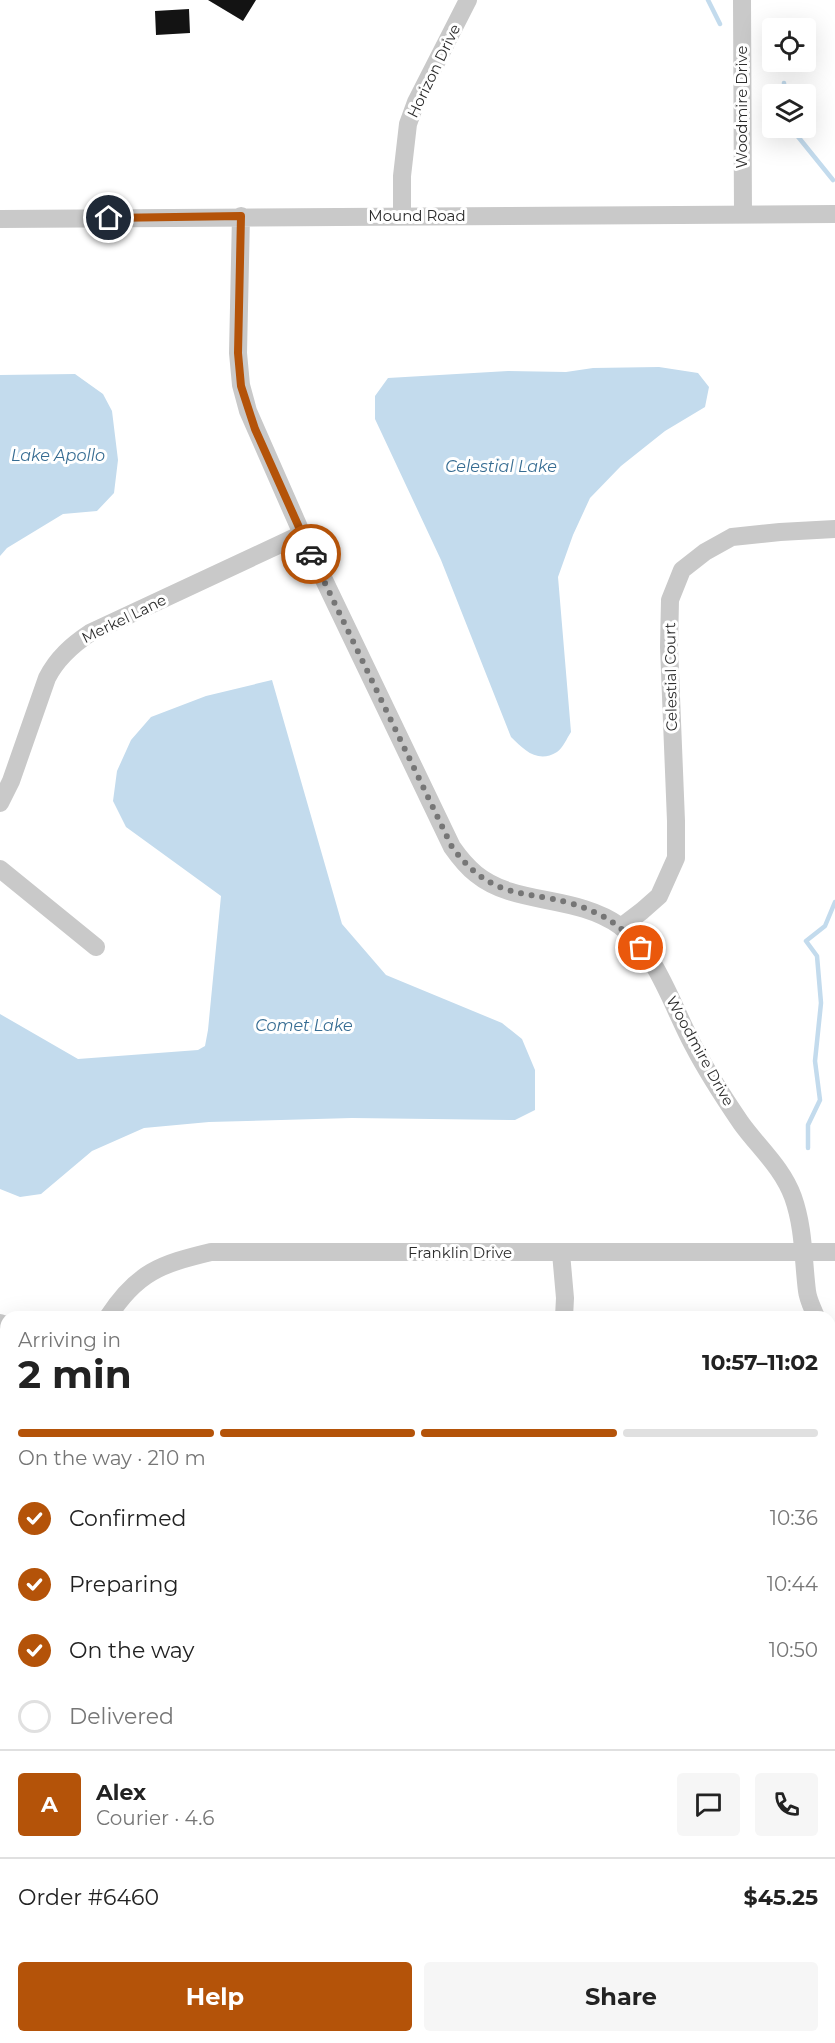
<!DOCTYPE html>
<html lang="en">
<head>
<meta charset="utf-8">
<style>
  body { margin:0; font-family:Montserrat,sans-serif; background:#f6f6f6; color:#222; height:100vh; display:flex; flex-direction:column; font-size:22px; white-space:nowrap }
  * { box-sizing:border-box; margin:0 }
  p { font-size:20px; color:#767676 }
  .icon { flex:none; width:33px; height:33px; fill:none; stroke:currentColor; stroke-width:2; stroke-linecap:round; stroke-linejoin:round }
  .map { position:relative; flex:1; overflow:hidden }
  .drawer { position:absolute; left:0px; top:1311px; width:836px; height:732px; display:flex; flex-direction:column; background:#fff; border-radius:18px 18px 0 0; box-shadow:0 6px 24px #0002 }
  .drawer>* { flex:none }
  .fabs { position:absolute; left:762px; top:18px; display:grid; gap:12px }
  .fabs a { display:grid; place-items:center; width:54px; height:54px; border-radius:6px; background:#fff; box-shadow:0 6px 24px #0002; font-size:30px }
  .pin { position:absolute; display:grid; place-items:center; width:51px; height:51px; color:#fff; margin:-26px; border:3px solid #fff; border-radius:50%; box-shadow:0 2px 6px #0007 }
  .courier { position:absolute; display:grid; place-items:center; width:60px; height:60px; margin:-30px; border:4px solid #b45309; border-radius:50%; background:#fff; color:#222; box-shadow:0 2px 8px #0007 }
  .overview em { font-style:normal; font-weight:700 }
  .overview div { display:flex; flex-direction:column-reverse }
  .overview { display:flex; align-items:center; justify-content:space-between; height:102px; padding:0 18px }
  h1 { font-size:39px; font-weight:700; line-height:45px }
  .bar { display:grid; grid-template-columns:repeat(4,1fr); gap:9px 6px; align-content:center; height:72px; padding:0 18px }
  .bar i { height:8px; border-radius:4px; background:#e0e0e0 }
  .bar .active { background:#b45309 }
  .bar p { grid-column:span 4 }
  .line { display:flex; align-items:center; gap:15px; padding:0 18px; border-top:2px solid #e0e0e0 }
  .line div { flex:1 }
  .round { display:grid; place-items:center; flex:none; width:63px; height:63px; border-radius:6px; background:#f6f6f6 }
  ol { padding:0 18px; list-style:none }
  li { display:flex; align-items:center; gap:18px; height:66px }
  li p { margin-inline-start:auto }
  li .icon { padding:6px; border-radius:50%; background:#b45309; color:#fff; stroke-width:4 }
  li:last-child { color:#767676 }
  li i { width:33px; height:33px; border:3px solid #e0e0e0; border-radius:50% }
  .button { display:flex; gap:12px; margin-top:auto; padding:12px 18px }
  .button a { flex:1; height:69px; border-radius:6px; background:#b45309; color:#fff; font-size:24px; font-weight:700; line-height:69px; text-align:center }
  .button a+a { background:#f6f6f6; color:#222 }
  .map>svg:first-child { display:block }
</style>
</head>
<body>
<div class="map">
<svg width="835" height="2043" viewBox="0 0 835 2043">
  <rect width="100%" height="100%" fill="#fff"/>
  <path fill="#c3dbed" d="M659 367 698 373 709 387 705 407 665 431 621 466 590 498 573 535 558 577 571 732C567 738 563 748 557 752 538 764 524 750 511 737L441 560 375 419V396L388 378 508 371 566 372 593 368Z
    M75 374 103 394 112 411 118 460 114 493 97 511 63 514 7 548 0 556V375Z
    M272 680 342 924 386 975 502 1023 522 1039 535 1070V1110L515 1120 352 1118 209 1122 144 1128 92 1151 41 1194 20 1197 0 1189V1014L78 1059 198 1050 205 1046 208 1030 221 896 126 827 113 801 117 771 131 740 151 717 206 696Z
    M830 1736 835 1745V1797L830 1799Z"/>
  <g fill="none" stroke-linecap="round" stroke-linejoin="round">
    <path stroke="#c3dbed" stroke-width="4.5" d="M708 0 720 24
      M784 83 785 94
      M791 128 833 180
      M808 1148V1125L820 1100 815 1061 821 1003 817 956 806 941 825 926 835 902"/>
  </g>
  <path fill="#131313" d="M208 0H256L243 21Z
    M189 9 190 33 156 35 155 11Z"/>
  <g fill="none" stroke-linecap="round" stroke-linejoin="round">
    <path stroke="#c9c9c9" stroke-width="18" d="M742 0 743 214
      M241 216 238 353 241 385 248 411 302 534 452 847C459 857 466 866 476 874 515 906 575 894 620 926 657 953 672 1006 693 1045 707 1072 724 1098 741 1123 759 1148 782 1167 793 1197 804 1228 803 1259 807 1291 808 1300 813 1309 816 1317
      M402 216V176L408 124 416 102 468 0
      M0 219 835 214
      M0 803 11 781 47 678C57 658 72 645 90 633L302 534
      M0 869 96 947
      M621 927 642 911 659 896 676 858V821L669 647 670 600 682 570 705 552 732 537 780 532 835 529
      M561 1253 565 1298 564 1317
      M108 1317C137 1272 161 1264 211 1252H835
      M0 1323 6 1325
      M830 1352 835 1365
      M0 1601 6 1578
      M830 1934H835
      M0 1946H6
      M294 2037V2043"/>
  </g>
  <g fill="none" stroke-linecap="round" stroke-linejoin="round">
    <path stroke="#767676" stroke-width="6" stroke-dasharray="0 10.8" d="M311 554 452 847C498 909 535 885 594 912 613 920 627 933 641 948"/>
    <path stroke="#b45309" stroke-width="8" d="M109 218 241 216 238 353 241 386 255 429 311 554"/>
  </g>
  <g text-anchor="middle" stroke-width="6" stroke-linejoin="round" paint-order="stroke">
    <g font-size="15" fill="#2c2c2c" stroke="#fff">
      <text transform="translate(434 71) rotate(-64)" y="5">Horizon Drive</text>
      <text transform="translate(742 107) rotate(-90)" y="5">Woodmire Drive</text>
      <text x="417" y="221">Mound Road</text>
      <text transform="translate(124 619) rotate(-26)" y="5">Merkel Lane</text>
      <text transform="translate(671 677) rotate(-91)" y="5">Celestial Court</text>
      <text transform="translate(700 1051) rotate(61)" y="5">Woodmire Drive</text>
      <text x="460" y="1258">Franklin Drive</text>
    </g>
    <g font-size="16" font-style="italic" fill="#366c92" stroke="#fff">
      <text x="58" y="461">Lake Apollo</text>
      <text x="501" y="472">Celestial Lake</text>
      <text x="304" y="1031">Comet Lake</text>
    </g>
  </g>
</svg>
<div class="fabs">
<a><svg class="icon" aria-label="locate" viewBox="0 0 24 24"><circle cx="12" cy="12" r="6"/><path d="M12 2v4M12 18v4M2 12h4M18 12h4"/></svg></a>
<a><svg class="icon" aria-label="layers" viewBox="0 0 24 24"><path d="M12 4l9 5-9 5-9-5zM3 14l9 5 9-5"/></svg></a>
</div>
<div class="pin" style="left:641px;top:948px;background:#ea580c"><svg class="icon" aria-label="bag" viewBox="0 0 24 24"><path d="M5 8h14l-1 12H6zM9 8a3 3 0 0 1 6 0"/></svg></div>
<div class="pin" style="left:109px;top:218px;background:#1f2937"><svg class="icon" aria-label="home" viewBox="0 0 24 24"><path d="M3 11l9-7 9 7M6 9v11h12V9"/></svg></div>
<div class="courier" style="left:311px;top:554px"><svg class="icon" aria-label="car" viewBox="0 0 24 24"><path d="M5 17H2v-5l4-1 3-4h7l3 4 3 1v5h-3M9 17h6M6 11h13"/><circle cx="7" cy="17" r="2"/><circle cx="17" cy="17" r="2"/></svg></div>
<section class="drawer">
<div class="overview"><div><h1>2 min</h1><p>Arriving in</p></div><em>10:57–11:02</em></div>
<div class="bar"><i class="active"></i><i class="active"></i><i class="active"></i><i></i><p>On the way · 210 m</p></div>
<ol>
<li><svg class="icon" aria-label="check" viewBox="0 0 24 24"><path d="M5 12l5 5 9-10"/></svg>Confirmed<p>10:36</p></li>
<li><svg class="icon" aria-label="check" viewBox="0 0 24 24"><path d="M5 12l5 5 9-10"/></svg>Preparing<p>10:44</p></li>
<li><svg class="icon" aria-label="check" viewBox="0 0 24 24"><path d="M5 12l5 5 9-10"/></svg>On the way<p>10:50</p></li>
<li><i></i>Delivered</li>
</ol>
<div class="line" style="height:108px"><b class="round" style="background:#b45309;color:#fff">A</b><div><b>Alex</b><p>Courier · 4.6</p></div><a class="round"><svg class="icon" aria-label="chat" viewBox="0 0 24 24"><path d="M4 5h16v11H9l-5 4z"/></svg></a><a class="round"><svg class="icon" aria-label="phone" viewBox="0 0 24 24"><path d="M5 4h4l2 5-3 2q2 4 5 5l2-3 5 2v4C11 20 4 13 5 4z"/></svg></a></div>
<div class="line" style="height:78px"><div>Order #6460</div><b>$45.25</b></div>
<div class="button"><a>Help</a><a>Share</a></div>
</section>
</div>
</body>
</html>
